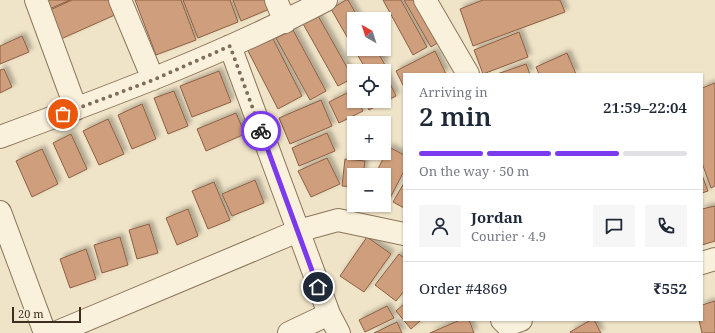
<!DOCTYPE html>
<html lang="en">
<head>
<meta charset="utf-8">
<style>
  body { margin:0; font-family:"Noto Serif",serif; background:#f6f6f7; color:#1f2937; height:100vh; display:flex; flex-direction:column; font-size:15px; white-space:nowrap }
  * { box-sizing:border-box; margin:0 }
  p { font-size:13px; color:#747a83 }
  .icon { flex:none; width:22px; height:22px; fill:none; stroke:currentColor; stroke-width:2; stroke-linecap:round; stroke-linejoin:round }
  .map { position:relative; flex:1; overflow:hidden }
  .panel { position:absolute; left:403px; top:73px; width:300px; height:248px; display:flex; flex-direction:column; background:#fff; border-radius:0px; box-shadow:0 1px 3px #0004 }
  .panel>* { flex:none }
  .needle { width:26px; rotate:321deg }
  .tools { position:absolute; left:347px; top:12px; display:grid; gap:8px }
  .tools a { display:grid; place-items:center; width:44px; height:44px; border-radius:0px; background:#fff; box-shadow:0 1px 3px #0004; font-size:20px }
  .scale { position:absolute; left:12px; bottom:10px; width:69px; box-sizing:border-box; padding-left:4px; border:2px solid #3d2e20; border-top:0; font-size:11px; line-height:14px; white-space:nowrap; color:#3d2e20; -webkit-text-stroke:3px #f7eed8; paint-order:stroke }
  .pin { position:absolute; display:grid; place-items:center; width:34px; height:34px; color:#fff; margin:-17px; border:2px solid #fff; border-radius:50%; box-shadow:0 1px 4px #0007 }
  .courier { position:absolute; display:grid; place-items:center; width:40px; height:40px; margin:-20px; border:3px solid #7c3aed; border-radius:50%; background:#fff; color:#222; box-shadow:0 1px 5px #0007 }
  .summary em { font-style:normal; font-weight:600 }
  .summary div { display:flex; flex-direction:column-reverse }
  .summary { display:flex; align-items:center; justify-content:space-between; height:68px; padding:0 16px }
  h1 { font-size:26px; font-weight:600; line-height:30px }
  .bar { display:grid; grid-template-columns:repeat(4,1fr); gap:6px 4px; align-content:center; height:48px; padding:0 16px }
  .bar i { height:5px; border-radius:3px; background:#e0e1e3 }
  .bar .current { background:#7c3aed }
  .bar p { grid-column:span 4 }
  .line { display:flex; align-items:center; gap:10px; padding:0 16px; border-top:1px solid #e0e1e3 }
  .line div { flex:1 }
  .round { display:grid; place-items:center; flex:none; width:42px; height:42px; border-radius:0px; background:#f6f6f7 }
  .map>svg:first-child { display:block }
</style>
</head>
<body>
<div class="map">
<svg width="715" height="333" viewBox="0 0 715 333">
  <defs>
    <filter id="shadow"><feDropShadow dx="3.5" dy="-3.5" stdDeviation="2" flood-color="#0004"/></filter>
  </defs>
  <rect width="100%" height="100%" fill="#f0e4c8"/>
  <path fill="#cf9f7d" stroke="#8d5f41" filter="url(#shadow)" d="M42 0H70L47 10Z
    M72 0H111L117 14 61 39 48 11Z
    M135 0H181L196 40 156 55Z
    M183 0H230L238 22 198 38Z
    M233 0H269L272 8 241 21Z
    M346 0H348L359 19H354V49L331 9Z
    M383 0H401L427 47 413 55Z
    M404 0H422L444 39 431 47Z
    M483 0H560L565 12 473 46 460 9Z
    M317 14 353 78 338 86 302 22Z
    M293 30 326 91 310 100 276 38Z
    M519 32 528 57 483 74 474 50Z
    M271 35 302 96 278 109 246 47Z
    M22 36 29 52 0 64V46Z
    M354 49H376L385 65 374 71H367Z
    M435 51 446 74H404V87L396 71Z
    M567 53 576 74H539L536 67Z
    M526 64 530 74H497Z
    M4 69 12 87 0 93V70Z
    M219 71 231 102 192 117 180 86Z
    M384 71 396 96 369 110 364 101H384Z
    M715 83V186L711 188 702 163V88Z
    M353 90 354 92V101H358L363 111 339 123 329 102Z
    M174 91 188 126 168 134 154 98Z
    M321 100 332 126 290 144 279 118Z
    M142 104 156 139 132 149 118 115Z
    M236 113 245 134 206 151 197 129Z
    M108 119 124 154 99 165 83 131Z
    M327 133 335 151 299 166 292 148Z
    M71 134 87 169 69 178 53 143Z
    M389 147 404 155V171L388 202 384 200V175H375Z
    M42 149 58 184 32 197 16 161Z
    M327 158 340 184 311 197 298 171Z
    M345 159 365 161 363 175H354V187L342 186Z
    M702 175 708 191 702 193Z
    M255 180 264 203 232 216 222 194Z
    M214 182 230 220 208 229 192 191Z
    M404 183V208L393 202Z
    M715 206V241L702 245V209Z
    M188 209 198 236 177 245 166 218Z
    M149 224 158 253 137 259 129 230Z
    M120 237 128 265 102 273 94 245Z
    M367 237 391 254 364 292 340 276Z
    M86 249 96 279 70 288 60 259Z
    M399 254 404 258V291L396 301 375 285Z
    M715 301V333H702L699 320H702V305Z
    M404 304V320H421L411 329 396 311Z
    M387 306 394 318 365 332 359 320Z
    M460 320H469L474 333H430Z
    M591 320H594L601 333H571L570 332Z
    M397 322 402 333H374Z"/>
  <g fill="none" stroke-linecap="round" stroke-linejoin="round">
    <defs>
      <path id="minor" d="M36 0 76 109
        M120 0 153 79
        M276 0 285 22
        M425 0 468 74
        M230 46 329 314 339 333
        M0 137C111 96 221 55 326 0
        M0 212 45 333
        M702 263 715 259
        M502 320 507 325 521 320
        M55 333 298 231 338 220 404 234
        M289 333 329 314"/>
    </defs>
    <use href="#minor" stroke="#8d765c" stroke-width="24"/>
    <use href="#minor" stroke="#faf1dc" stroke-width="22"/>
  </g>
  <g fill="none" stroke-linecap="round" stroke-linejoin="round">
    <path stroke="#7c6e5b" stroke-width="4" stroke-dasharray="0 7.2" d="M63 114 153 80 230 46 261 131"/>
    <path stroke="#7c3aed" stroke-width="5" d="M261 131 318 287"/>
  </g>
</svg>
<div class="tools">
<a><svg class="needle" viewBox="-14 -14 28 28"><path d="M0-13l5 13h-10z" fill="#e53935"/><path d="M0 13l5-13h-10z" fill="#747a83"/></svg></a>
<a><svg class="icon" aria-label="locate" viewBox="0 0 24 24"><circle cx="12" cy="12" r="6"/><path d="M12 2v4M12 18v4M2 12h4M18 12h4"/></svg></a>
<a>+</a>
<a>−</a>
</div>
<div class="scale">20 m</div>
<div class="pin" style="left:63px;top:114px;background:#ea580c"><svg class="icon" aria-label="bag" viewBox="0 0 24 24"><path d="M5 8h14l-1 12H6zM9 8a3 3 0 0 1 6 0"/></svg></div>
<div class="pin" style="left:318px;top:287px;background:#1f2937"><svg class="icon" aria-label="home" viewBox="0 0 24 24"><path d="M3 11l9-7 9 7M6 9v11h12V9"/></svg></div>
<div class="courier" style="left:261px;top:131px"><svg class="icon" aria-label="bike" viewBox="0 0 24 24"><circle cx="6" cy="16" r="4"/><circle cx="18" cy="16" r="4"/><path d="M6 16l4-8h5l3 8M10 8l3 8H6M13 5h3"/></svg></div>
<section class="panel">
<div class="summary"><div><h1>2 min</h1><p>Arriving in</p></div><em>21:59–22:04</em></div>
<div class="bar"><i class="current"></i><i class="current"></i><i class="current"></i><i></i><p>On the way · 50 m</p></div>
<div class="line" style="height:72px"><a class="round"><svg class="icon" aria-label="person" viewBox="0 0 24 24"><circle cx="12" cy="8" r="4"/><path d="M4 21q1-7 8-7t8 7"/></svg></a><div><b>Jordan</b><p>Courier · 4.9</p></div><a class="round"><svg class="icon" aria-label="chat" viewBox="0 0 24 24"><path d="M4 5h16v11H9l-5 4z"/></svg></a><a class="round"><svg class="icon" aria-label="phone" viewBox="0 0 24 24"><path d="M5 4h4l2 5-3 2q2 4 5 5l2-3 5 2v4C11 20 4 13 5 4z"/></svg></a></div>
<div class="line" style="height:52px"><div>Order #4869</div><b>₹552</b></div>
</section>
</div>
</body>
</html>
